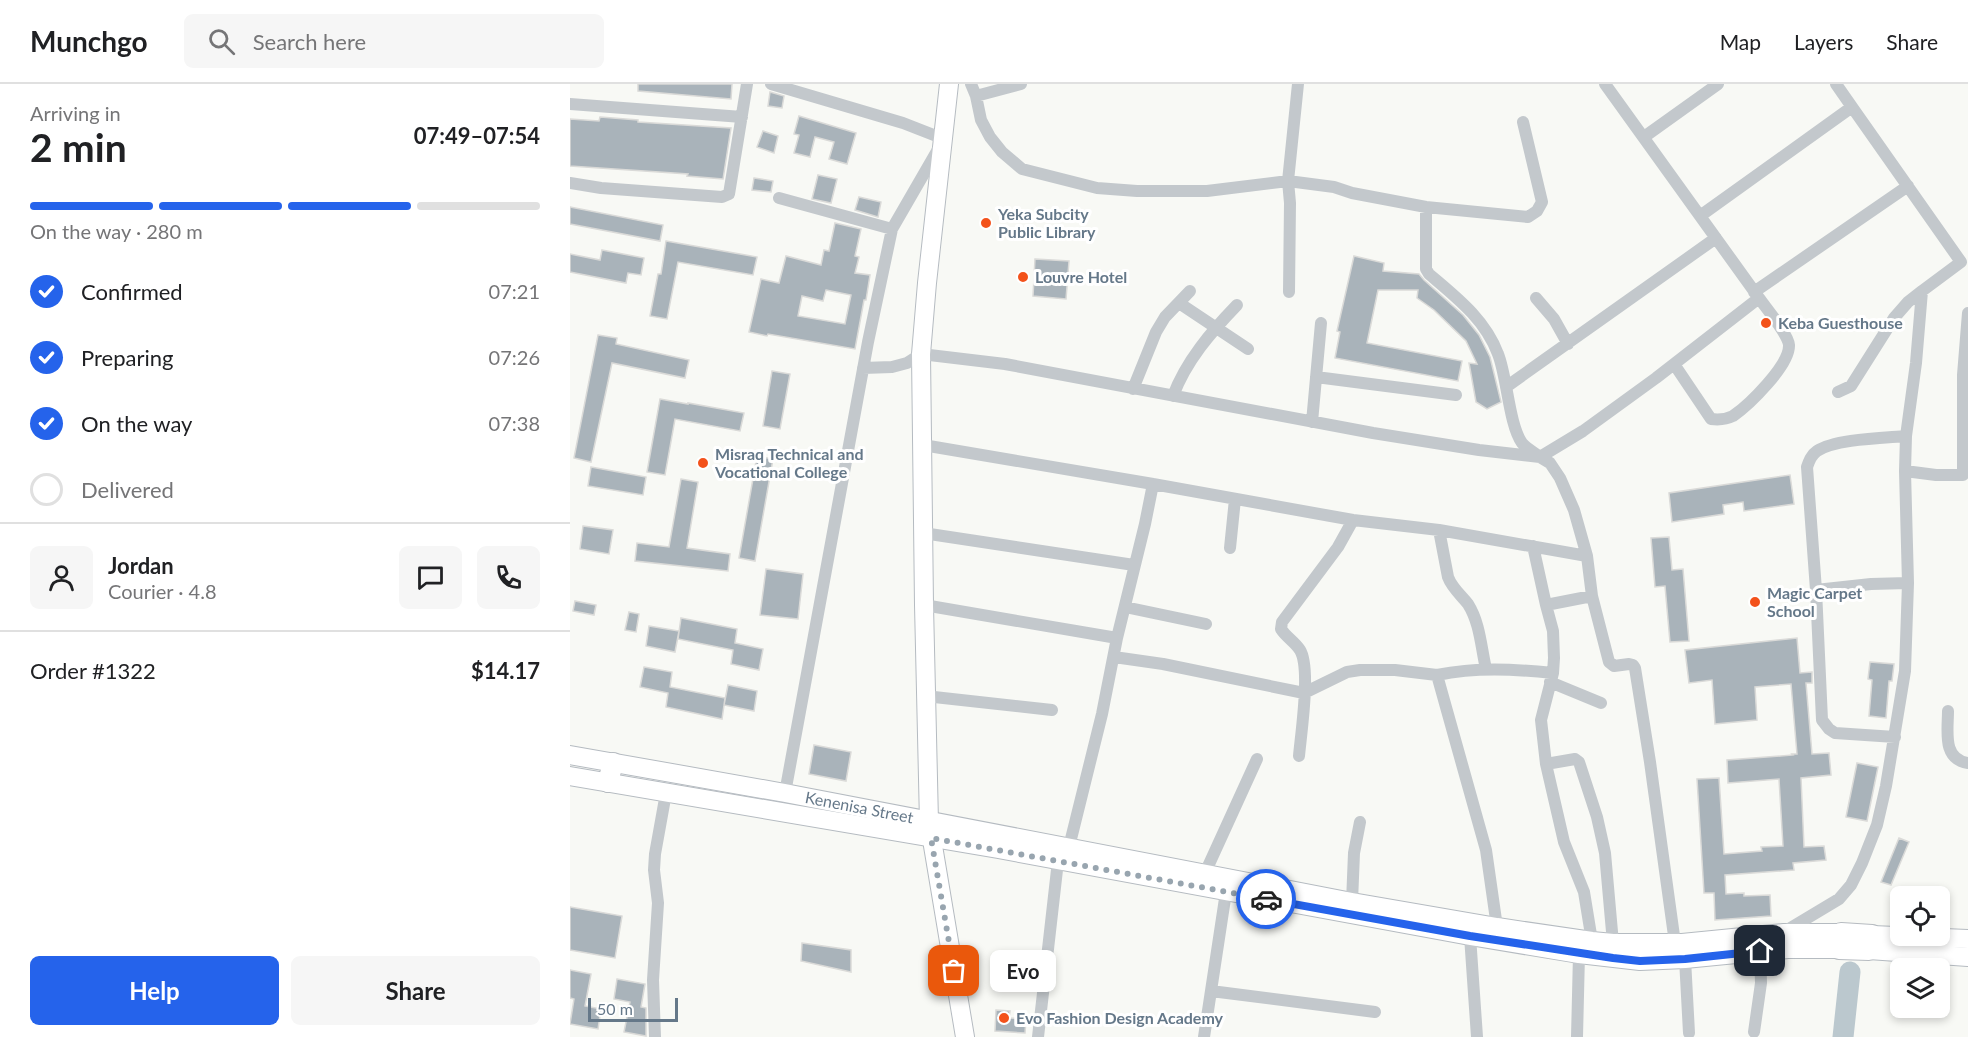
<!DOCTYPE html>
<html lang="en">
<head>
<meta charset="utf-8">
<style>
  body { margin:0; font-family:Lato,sans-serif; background:#f6f6f6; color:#202124; height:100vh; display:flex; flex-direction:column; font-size:22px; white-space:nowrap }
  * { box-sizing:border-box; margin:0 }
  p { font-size:20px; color:#757577 }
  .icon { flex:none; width:33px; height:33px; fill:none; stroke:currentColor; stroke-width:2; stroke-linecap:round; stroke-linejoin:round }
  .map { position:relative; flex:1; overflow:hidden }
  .details { display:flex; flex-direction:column; background:#fff; width:570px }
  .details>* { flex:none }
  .controls { position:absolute; left:1320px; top:802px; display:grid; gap:12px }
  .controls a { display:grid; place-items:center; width:60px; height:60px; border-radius:9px; background:#fff; box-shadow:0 3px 9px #0003; font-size:30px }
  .scale { position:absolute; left:18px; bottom:15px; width:90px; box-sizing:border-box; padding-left:6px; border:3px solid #657889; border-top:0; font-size:16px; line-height:21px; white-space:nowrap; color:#657889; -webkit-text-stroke:4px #fff; paint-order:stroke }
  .pin { position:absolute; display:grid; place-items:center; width:51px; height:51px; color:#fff; margin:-26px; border-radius:12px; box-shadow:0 3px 9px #0006 }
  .courier { position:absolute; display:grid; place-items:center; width:60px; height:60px; margin:-30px; border:4px solid #2563eb; border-radius:50%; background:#fff; color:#222; box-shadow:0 2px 8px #0007 }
  .bubble { position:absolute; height:42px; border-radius:9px; background:#fff; box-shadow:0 3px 9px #0003; font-size:20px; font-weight:700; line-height:42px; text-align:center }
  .summary em { font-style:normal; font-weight:700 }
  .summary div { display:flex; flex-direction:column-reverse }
  .summary { display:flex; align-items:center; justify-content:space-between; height:102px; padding:0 30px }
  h1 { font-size:39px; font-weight:700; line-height:45px }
  .bar { display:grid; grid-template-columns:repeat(4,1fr); gap:9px 6px; align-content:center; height:72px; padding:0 30px }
  .bar i { height:8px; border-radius:4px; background:#e0e0e0 }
  .bar .selected { background:#2563eb }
  .bar p { grid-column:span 4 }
  .line { display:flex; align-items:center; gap:15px; padding:0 30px; border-top:2px solid #e0e0e0 }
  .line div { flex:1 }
  .round { display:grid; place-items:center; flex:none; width:63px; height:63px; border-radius:9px; background:#f6f6f6 }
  ol { padding:0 30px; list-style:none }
  li { display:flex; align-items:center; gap:18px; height:66px }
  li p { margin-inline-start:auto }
  li .icon { padding:6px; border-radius:50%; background:#2563eb; color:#fff; stroke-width:4 }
  li:last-child { color:#757577 }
  li i { width:33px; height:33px; border:3px solid #e0e0e0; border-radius:50% }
  .button { display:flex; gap:12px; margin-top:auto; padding:12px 30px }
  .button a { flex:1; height:69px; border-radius:9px; background:#2563eb; color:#fff; font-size:24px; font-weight:700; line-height:69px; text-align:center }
  .button a+a { background:#f6f6f6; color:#202124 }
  header { display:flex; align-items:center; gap:36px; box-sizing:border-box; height:84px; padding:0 30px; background:#fff; border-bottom:2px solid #e0e0e0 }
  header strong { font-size:28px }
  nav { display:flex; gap:33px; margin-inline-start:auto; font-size:21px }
  .search { width:420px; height:54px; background:#f6f6f6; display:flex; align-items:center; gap:15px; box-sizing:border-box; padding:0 21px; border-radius:9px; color:#757577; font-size:22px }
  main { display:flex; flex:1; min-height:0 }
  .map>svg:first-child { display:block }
</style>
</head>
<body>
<header>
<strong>Munchgo</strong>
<div class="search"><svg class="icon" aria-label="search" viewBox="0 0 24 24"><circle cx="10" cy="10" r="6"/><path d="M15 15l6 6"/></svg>Search here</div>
<nav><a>Map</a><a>Layers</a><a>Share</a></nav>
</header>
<main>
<section class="details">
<div class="summary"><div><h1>2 min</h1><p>Arriving in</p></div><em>07:49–07:54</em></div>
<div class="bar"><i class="selected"></i><i class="selected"></i><i class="selected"></i><i></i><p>On the way · 280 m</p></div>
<ol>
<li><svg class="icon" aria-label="check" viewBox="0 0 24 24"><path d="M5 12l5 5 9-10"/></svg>Confirmed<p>07:21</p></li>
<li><svg class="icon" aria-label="check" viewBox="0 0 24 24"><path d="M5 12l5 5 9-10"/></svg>Preparing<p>07:26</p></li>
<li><svg class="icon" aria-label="check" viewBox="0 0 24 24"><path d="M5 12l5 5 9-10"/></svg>On the way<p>07:38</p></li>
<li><i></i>Delivered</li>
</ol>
<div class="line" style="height:108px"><a class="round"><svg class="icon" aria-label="person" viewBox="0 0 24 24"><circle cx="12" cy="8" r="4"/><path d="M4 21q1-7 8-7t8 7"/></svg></a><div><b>Jordan</b><p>Courier · 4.8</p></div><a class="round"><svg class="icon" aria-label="chat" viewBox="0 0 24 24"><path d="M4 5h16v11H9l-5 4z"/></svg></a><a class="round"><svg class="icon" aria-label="phone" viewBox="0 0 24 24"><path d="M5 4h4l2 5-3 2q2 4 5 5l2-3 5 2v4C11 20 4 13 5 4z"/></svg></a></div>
<div class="line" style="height:78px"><div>Order #1322</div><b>$14.17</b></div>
<div class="button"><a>Help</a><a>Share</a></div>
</section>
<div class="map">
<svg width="1398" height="953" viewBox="0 0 1398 953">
  <rect width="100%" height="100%" fill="#f8f9f5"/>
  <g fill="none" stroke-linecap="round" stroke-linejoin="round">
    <path stroke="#bbc8ce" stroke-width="21" d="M1273 953 1280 888"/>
  </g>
  <path fill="#a9b3ba" stroke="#dadad8" stroke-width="1.5" fill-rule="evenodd" d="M68 0H162L161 15 68 7Z
    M200 8 214 12 212 24 198 22Z
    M229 32 286 49 277 80 259 75 264 58 245 53 240 73 224 69 229 51 224 50Z
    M30 33 68 36V38L161 44 153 95 117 92 118 90 0 82V35L29 37Z
    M193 47 208 52 204 69 187 63Z
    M248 91 267 95 261 119 242 115Z
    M184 94 203 97 201 108 182 106Z
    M289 113 311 118 308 133 285 126Z
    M0 123 93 141 90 157 0 140Z
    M265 139 291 145 285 172 289 173 285 189 300 191 296 216H294L285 265 198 250 197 252 179 248 191 195 209 199 216 172 251 181 254 166 259 167ZM256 206 281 211 275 240 228 232 232 212 253 217Z
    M96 157 187 173 183 191 108 178 97 235 80 232 88 190H91Z
    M32 166 74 174 71 191 58 189 56 199 0 188V170L30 176Z
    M784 172 814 179 813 187 849 190 854 196 893 231 909 251 920 273 931 318 917 325 906 318 899 279 907 280 896 257 864 226 847 214 848 206H808L797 259 892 277 888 297 765 274 770 248 767 247Z
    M465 175 499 177 496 215 463 212Z
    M28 251 47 254 46 260 119 276 115 294 42 279 21 378 4 374Z
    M202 287 220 290 210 345 193 342Z
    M90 315 118 320V319L174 329 170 347 105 335 95 391 77 388Z
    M187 372 203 375 185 477 169 474Z
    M21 383 76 393 73 411 18 402Z
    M1220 391 1224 420 1174 427 1173 418 1153 421 1154 430 1102 438 1099 409Z
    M111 395 128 398 117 464 160 470 158 487 65 477 67 459 99 463Z
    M13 442 43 446 39 470 10 465Z
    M1099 453 1102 486 1113 485 1119 557 1100 558 1095 502 1085 503 1081 454Z
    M196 485 233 490 228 535 190 531Z
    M5 517 26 521 24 531 3 527Z
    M59 528 69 530 66 548 55 546Z
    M111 534 167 545 165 559 193 565 189 586 161 580 163 566 108 555Z
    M79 542 109 547 105 568 76 562Z
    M1227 554 1230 589 1242 588V599H1236L1242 670 1259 669 1261 691 1231 694 1234 763 1254 762 1256 776 1223 779 1224 786 1155 791 1156 810 1174 809V812L1200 811 1201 832 1145 836 1144 809H1134L1127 695 1149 694 1154 770 1192 767 1191 763 1213 762 1209 695 1158 699 1157 676 1223 671 1222 670H1227L1221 600 1185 603 1187 636 1145 640 1142 596 1119 599 1115 566Z
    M1300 578 1324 580 1322 597H1319L1316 634 1299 632 1302 596 1298 595Z
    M74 583 102 588 100 603 155 614 152 635 96 623 98 609 70 603Z
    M158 601 187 607 184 627 154 621Z
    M244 661 281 668 276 697 239 690Z
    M1287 679 1308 683 1297 737 1276 733Z
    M1329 754 1339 758 1321 801 1311 798Z
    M0 823 52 832 45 874 0 866Z
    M232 859 281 866V888L231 877Z
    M0 886 21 890 15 922 31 925 28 945 0 940 4 915 0 914Z
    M47 895 75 900 71 923 76 924V952L54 948 60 918 44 915Z
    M426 926 440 927 439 934 456 935 455 949 425 947Z"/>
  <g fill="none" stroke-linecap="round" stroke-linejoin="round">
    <defs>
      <g id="secondary">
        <path d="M379 0 357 199 351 270 354 521 359 738 395 953"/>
        <path id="s1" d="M0 671 215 709 782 818 927 843 1022 857 1043 859H1112L1214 849H1271"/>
        <path d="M0 692 428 765 900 852 1009 870 1070 877 1115 875 1218 865H1269"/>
        <path d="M1302 851 1398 855"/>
        <path d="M1299 866 1398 873"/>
      </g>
      <path id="primary" d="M38 698 43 679
        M1271 849 1302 851
        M1269 865 1299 866"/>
    </defs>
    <use href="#secondary" stroke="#b5bbc1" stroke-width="20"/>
    <use href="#primary" stroke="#b6bbc0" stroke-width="22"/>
    <path stroke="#c3c8cc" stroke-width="12" d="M201 0 333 39 374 55 322 145 298 258 215 709
      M401 0 406 12 451 0
      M406 12 411 36 420 53 432 68 452 85 527 104 567 107H637L718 97 764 103 782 109 856 123 958 133 967 127 972 118 953 38
      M0 20 172 33
      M1074 53 1148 0
      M0 99 31 104 152 113 159 110 177 0
      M209 114 322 145
      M856 123V185L859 190C886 213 915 235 928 270 937 292 939 341 952 359 956 364 965 369 970 373L1013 347 1086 294 1189 214 1035 0
      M1130 132 1282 23 1266 0
      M719 208 720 119 718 97 728 0
      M1184 208 1338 102
      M966 214 984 235 998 260
      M609 219 678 265
      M1104 280 1141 335C1149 336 1155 336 1163 332 1179 321 1220 281 1219 261 1218 250 1196 224 1189 214
      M293 284 322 283 337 279 351 270 435 280 803 349 909 366 970 373 980 379 990 394 1004 426 1017 472 869 446 783 436 583 400 353 361
      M746 293 886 311
      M936 303 1146 154
      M563 305 586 248 595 233 620 207
      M1268 308 1281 302 1324 234 1338 218 1352 207
      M603 312C616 277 641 248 667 221
      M742 338 751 239
      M1335 387 1366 391H1393V291L1398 229
      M869 446 878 493C882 504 891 511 898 520 910 539 911 563 916 585
      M353 449 564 481
      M963 462 976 521 1022 512
      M660 464 665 415
      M1017 472 1022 512 1039 578 1044 582 1059 580 1063 581 1065 584 1080 678 1105 859
      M1246 506 1301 500 1338 499
      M354 521 547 554
      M976 521 983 547 984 574 983 589 971 636 976 680 994 758 1014 808 1022 857
      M555 523 636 540
      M544 573 593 580 734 609 777 588 790 586H825L867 591 916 766 927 843
      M867 591C906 583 943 585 983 589
      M980 598 1031 619
      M355 612 482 626
      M1378 627C1378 647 1372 675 1398 679
      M1325 653 1265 649 1259 645 1252 636 1246 506 1237 383C1239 377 1241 371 1247 367 1265 355 1313 354 1336 352
      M729 672C731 649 741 584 730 566 725 558 716 553 711 545L712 538 768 463 783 436
      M976 680 1005 675 1009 678 1027 733 1035 769 1043 859
      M499 763 532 630 547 554 575 440 583 400
      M635 789 687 675
      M782 818 784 769 790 738
      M1214 848 1269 815 1281 801 1292 779 1307 741 1316 702 1335 587 1338 499 1335 387 1336 352 1346 279 1352 207 1391 178 1282 23
      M900 852 907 953
      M1115 875 1119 949
      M641 907 805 928
      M1184 948 1191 899 1190 867
      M85 953 83 896 88 819 84 786 85 770 96 709
      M468 953 488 777
      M634 953 656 808
      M1007 953 1009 870"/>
    <use href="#secondary" stroke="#fff" stroke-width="18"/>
    <use href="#primary" stroke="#fff" stroke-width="20"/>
  </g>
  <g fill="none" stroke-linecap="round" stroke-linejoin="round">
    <path stroke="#98a5af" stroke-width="6" stroke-dasharray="0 10.8" d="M384 887 361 754 696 815"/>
    <path stroke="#2563eb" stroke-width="8" d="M696 815 900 852 1043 874 1070 877 1115 875 1190 867"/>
  </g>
  <g fill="#f3521b" stroke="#fff" stroke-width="2">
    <circle cx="416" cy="139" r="6"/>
    <circle cx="453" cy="193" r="6"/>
    <circle cx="1196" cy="239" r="6"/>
    <circle cx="133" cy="379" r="6"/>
    <circle cx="1185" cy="518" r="6"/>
    <circle cx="434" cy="934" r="6"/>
  </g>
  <g text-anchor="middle" stroke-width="6" stroke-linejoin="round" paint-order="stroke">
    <g font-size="16" font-weight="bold" fill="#657889" stroke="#fff" text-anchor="start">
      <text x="428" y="136">Yeka Subcity<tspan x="428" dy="18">Public Library</tspan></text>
      <text x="465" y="199">Louvre Hotel</text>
      <text x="1208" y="245">Keba Guesthouse</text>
      <text x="145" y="376">Misraq Technical and<tspan x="145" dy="18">Vocational College</tspan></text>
      <text x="1197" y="515">Magic Carpet<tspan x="1197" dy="18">School</tspan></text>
      <text x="446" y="940">Evo Fashion Design Academy</text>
    </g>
    <g font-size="16" fill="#657889" stroke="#fff">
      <text dy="6" stroke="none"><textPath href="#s1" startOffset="294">Kenenisa Street</textPath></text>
    </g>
  </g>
</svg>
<div class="controls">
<a><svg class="icon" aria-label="locate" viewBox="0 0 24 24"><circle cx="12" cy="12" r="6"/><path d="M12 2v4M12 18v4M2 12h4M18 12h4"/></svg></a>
<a><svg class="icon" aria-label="layers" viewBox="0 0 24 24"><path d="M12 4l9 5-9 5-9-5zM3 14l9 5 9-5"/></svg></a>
</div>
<div class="scale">50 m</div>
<div class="pin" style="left:384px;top:887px;background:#ea580c"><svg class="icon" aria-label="bag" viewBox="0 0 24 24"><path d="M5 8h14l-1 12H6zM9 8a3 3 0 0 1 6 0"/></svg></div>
<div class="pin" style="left:1190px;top:867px;background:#1f2937"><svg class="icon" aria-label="home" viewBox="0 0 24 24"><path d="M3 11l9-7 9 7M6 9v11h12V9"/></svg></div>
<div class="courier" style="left:696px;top:815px"><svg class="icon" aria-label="car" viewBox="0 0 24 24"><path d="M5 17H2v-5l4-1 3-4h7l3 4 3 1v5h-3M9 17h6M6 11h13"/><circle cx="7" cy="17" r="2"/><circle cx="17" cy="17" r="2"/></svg></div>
<div class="bubble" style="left:420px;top:866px;width:66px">Evo</div>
</div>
</main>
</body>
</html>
